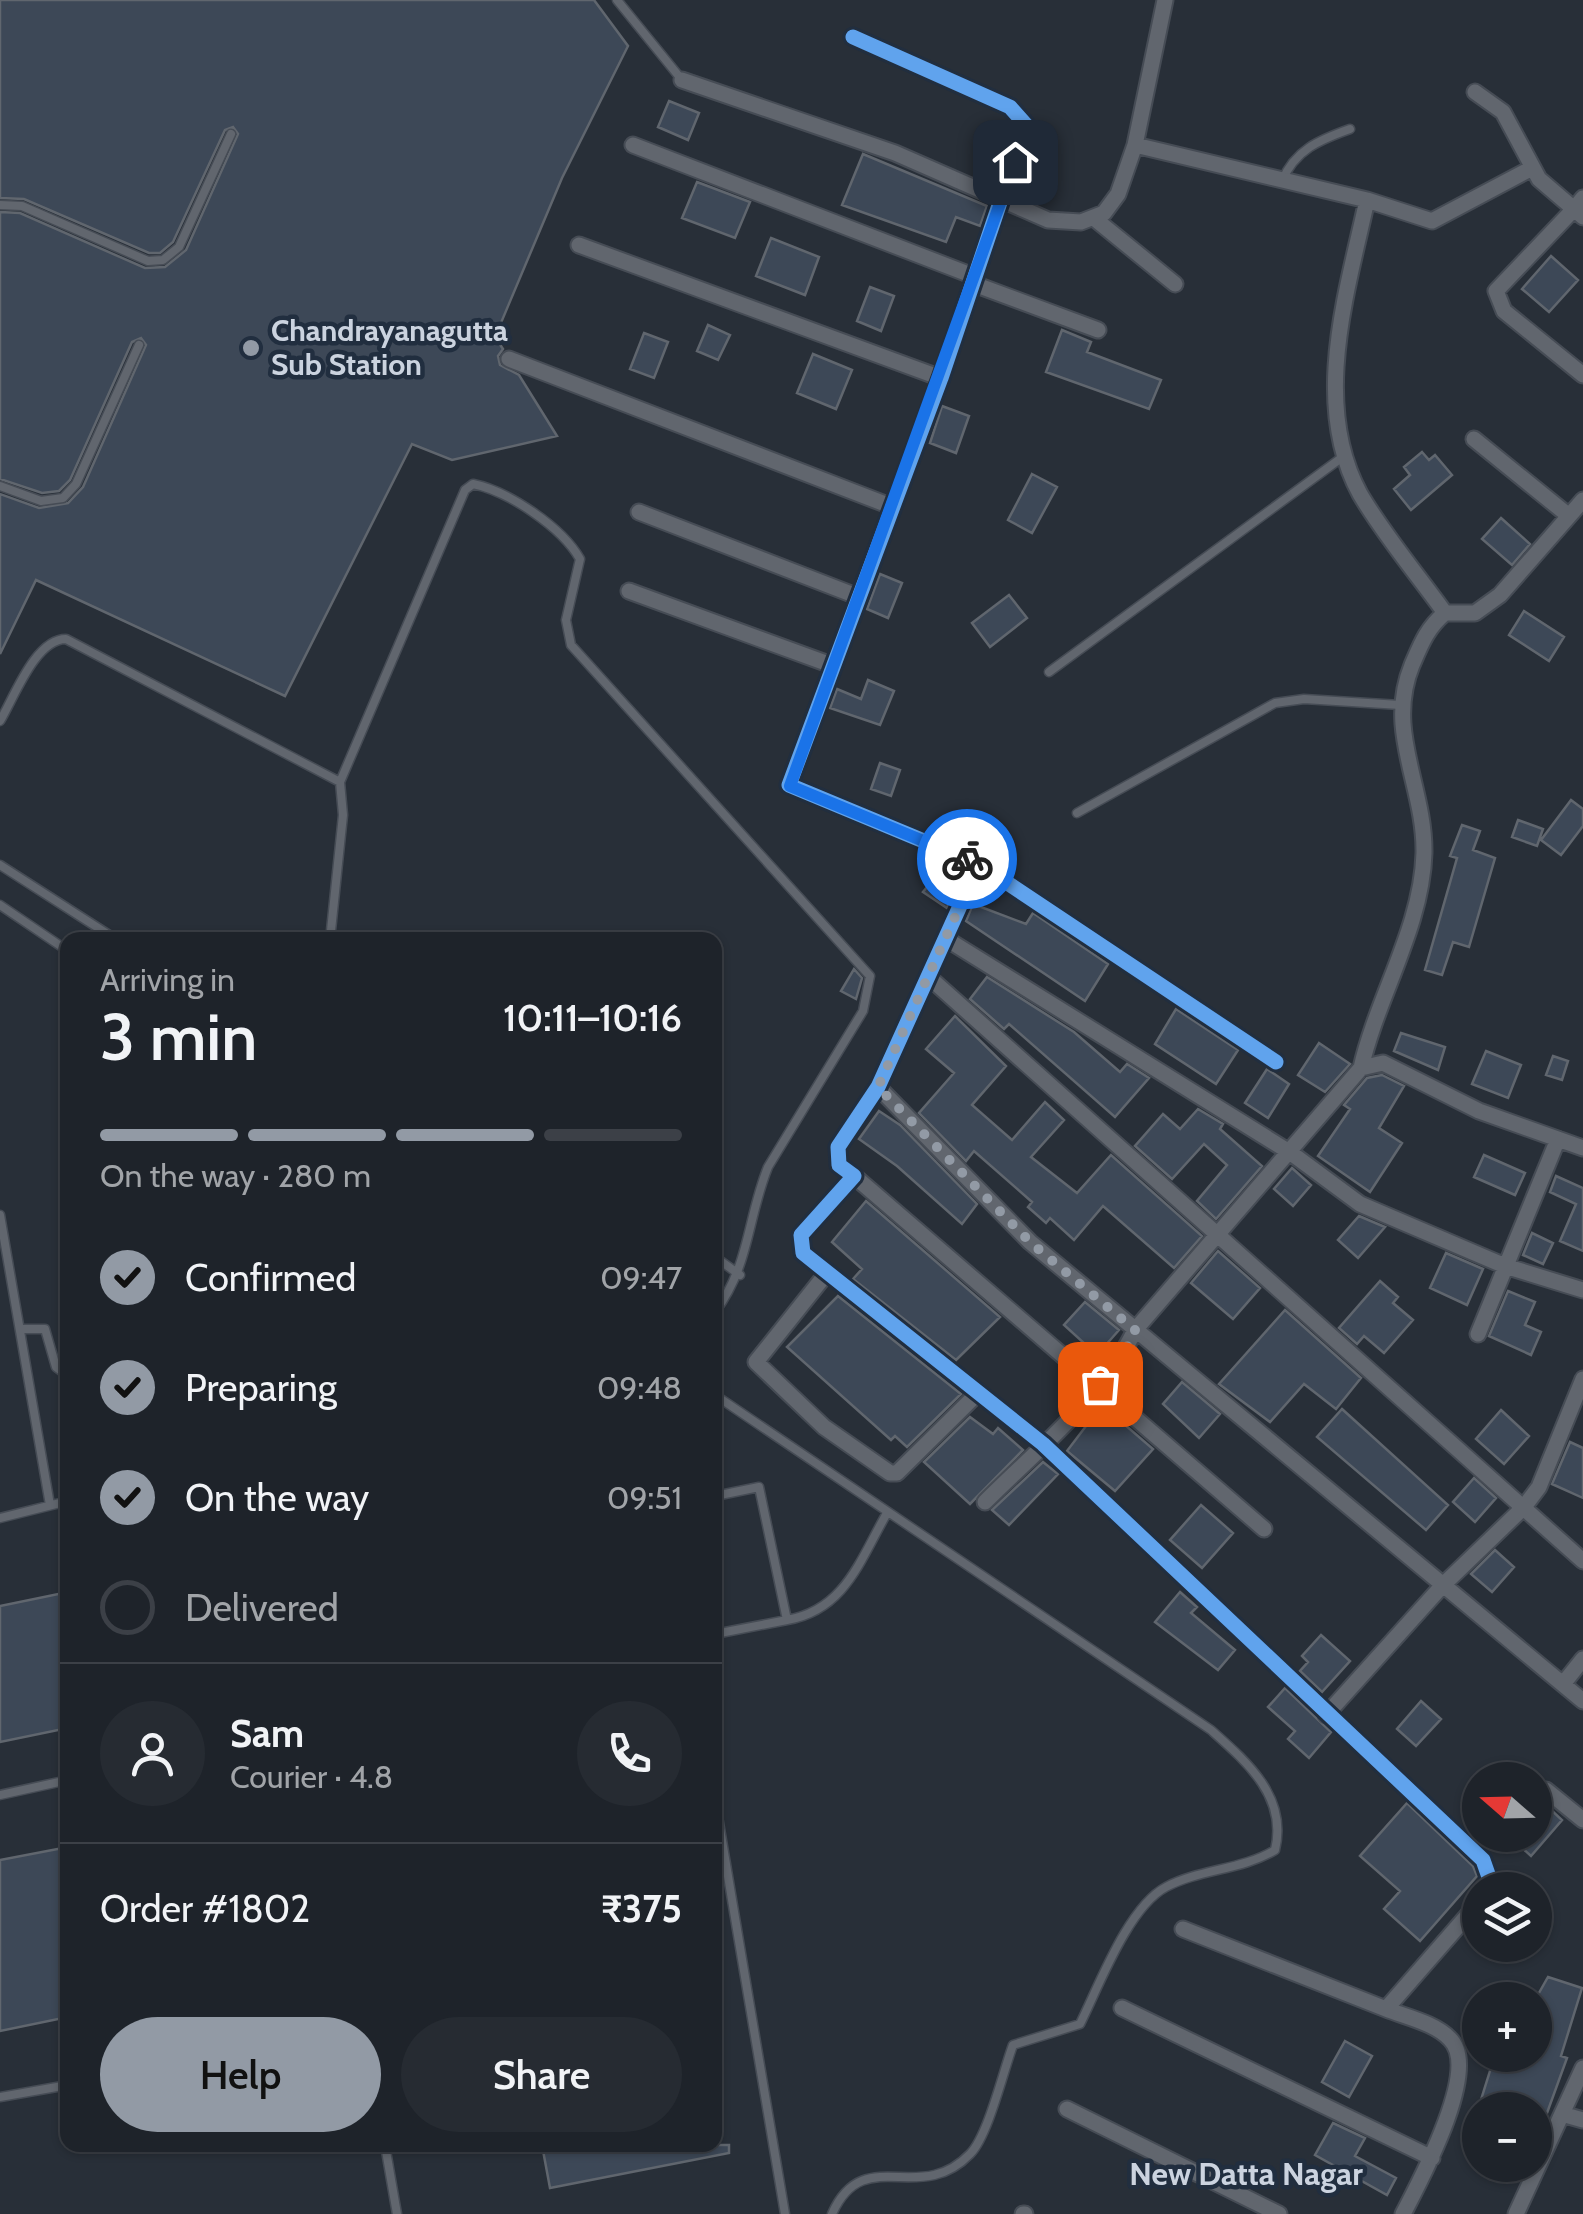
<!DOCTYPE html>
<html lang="en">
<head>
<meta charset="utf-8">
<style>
  body { margin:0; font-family:Cabin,sans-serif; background:#262b32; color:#f1f3f6; height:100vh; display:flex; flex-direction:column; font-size:38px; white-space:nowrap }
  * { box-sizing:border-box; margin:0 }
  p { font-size:32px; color:#a1a4a8 }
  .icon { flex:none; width:55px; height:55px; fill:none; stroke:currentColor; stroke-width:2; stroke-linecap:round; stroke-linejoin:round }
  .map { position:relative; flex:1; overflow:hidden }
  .panel { position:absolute; left:60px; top:932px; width:662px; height:1220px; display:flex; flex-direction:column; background:#1e232a; border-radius:20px; box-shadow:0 2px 8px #0004,0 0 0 2px #3c4047 }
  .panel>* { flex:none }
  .needle { width:65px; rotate:290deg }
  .tools { position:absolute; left:1462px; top:1762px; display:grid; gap:20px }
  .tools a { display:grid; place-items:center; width:90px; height:90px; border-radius:50%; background:#1e232a; box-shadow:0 2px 8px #0004,0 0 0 2px #3c4047; font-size:50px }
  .pin { position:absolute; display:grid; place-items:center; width:85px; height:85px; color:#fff; margin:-42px; border-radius:20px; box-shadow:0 5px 15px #0006 }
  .courier { position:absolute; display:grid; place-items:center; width:100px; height:100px; margin:-50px; border:8px solid #1a73e8; border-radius:50%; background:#fff; color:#222; box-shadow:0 2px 12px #0007 }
  .overview em { font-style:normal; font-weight:600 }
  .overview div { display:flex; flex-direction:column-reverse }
  .overview { display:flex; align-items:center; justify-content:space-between; height:170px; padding:0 40px }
  h1 { font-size:65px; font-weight:600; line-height:75px }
  .bar { display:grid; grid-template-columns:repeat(4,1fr); gap:15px 10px; align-content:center; height:120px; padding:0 40px }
  .bar i { height:12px; border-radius:8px; background:#3c4047 }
  .bar .current { background:#929aa5 }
  .bar p { grid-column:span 4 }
  .line { display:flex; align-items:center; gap:25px; padding:0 40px; border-top:2px solid #3c4047 }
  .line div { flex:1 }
  .round { display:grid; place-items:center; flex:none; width:105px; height:105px; border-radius:52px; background:#262b32 }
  ol { padding:0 40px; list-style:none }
  li { display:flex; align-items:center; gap:30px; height:110px }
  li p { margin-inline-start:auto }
  li .icon { padding:10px; border-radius:50%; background:#929aa5; color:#111; stroke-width:4 }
  li:last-child { color:#a1a4a8 }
  li i { width:55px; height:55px; border:5px solid #3c4047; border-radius:50% }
  .cta { display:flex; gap:20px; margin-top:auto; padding:20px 40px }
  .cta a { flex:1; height:115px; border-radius:60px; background:#929aa5; color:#111; font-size:40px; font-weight:600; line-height:115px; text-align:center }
  .cta a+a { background:#262b32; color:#f1f3f6 }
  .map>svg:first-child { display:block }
</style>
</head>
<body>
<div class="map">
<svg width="1583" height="2214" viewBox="0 0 1583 2214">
  <rect width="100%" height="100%" fill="#282f38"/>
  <path fill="#3d4857" stroke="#60666e" stroke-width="2.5" d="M0 0H594L628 46 562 178 495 337 503 349 498 356 500 365 519 375 557 436 452 460 412 444 285 696 36 580 0 654V494L39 508 68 503 83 487 146 345 141 338 132 342 70 480 59 491 42 493 0 479V212L20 213 145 268 165 267 186 250 238 134 233 127 225 130 173 242 160 253H149L24 199 0 198Z
    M669 101 699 113 688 140 658 127Z
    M863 154 987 206 980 226 956 217 946 242 842 205Z
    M697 182 750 202 735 238 682 218Z
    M771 238 819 257 805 295 756 276Z
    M1551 256 1578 280 1549 312 1522 289Z
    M870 287 894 296 881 331 857 321Z
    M708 325 730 335 718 360 697 351Z
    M1062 330 1091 342 1087 352 1161 380 1149 409 1046 372Z
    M644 333 668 342 654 378 630 369Z
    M813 354 852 370 836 409 797 393Z
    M942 406 969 416 956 453 930 443Z
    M1422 452 1429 460 1435 455 1452 475 1411 510 1394 489 1410 475 1404 467Z
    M1032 474 1057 487 1032 533 1008 520Z
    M1501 518 1530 544 1512 565 1482 539Z
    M880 574 902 583 888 618 867 609Z
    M1009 595 1027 618 990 647 972 623Z
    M1524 611 1564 637 1549 661 1509 635Z
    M868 680 894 691 880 725 830 708 837 689 861 699Z
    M880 763 900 770 891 796 871 789Z
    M1571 800 1583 809V826L1561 855 1541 840Z
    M1518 820 1543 829 1537 846 1512 837Z
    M1462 825 1480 831 1473 850 1495 858 1469 947 1453 942 1442 975 1425 970 1457 858 1450 856Z
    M932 881 954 890 947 908 923 892Z
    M973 904 1026 924 1033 913 1108 964 1085 1001 966 921Z
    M854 969 862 978 856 999 841 991Z
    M987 977 1074 1032 1120 1072 1127 1064 1149 1078 1115 1117 1009 1024 1004 1029 970 999Z
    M1176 1009 1238 1050 1216 1084 1155 1044Z
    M955 1016 1006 1066 972 1105 1012 1140 1045 1102 1064 1120 1031 1157 1077 1193 1111 1155 1202 1236 1174 1268 1103 1206 1074 1240 1050 1218 1046 1223 1028 1207 1032 1202 974 1151 966 1161 919 1113 954 1073 926 1049Z
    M1401 1033 1445 1047 1438 1070 1394 1051Z
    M1319 1043 1350 1064 1325 1092 1298 1075Z
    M1486 1051 1521 1065 1508 1098 1472 1084Z
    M1553 1056 1568 1061 1562 1080 1546 1075Z
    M1267 1069 1289 1084 1268 1118 1245 1103Z
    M1382 1075 1404 1086 1379 1128 1402 1143 1370 1192 1318 1156 1350 1109 1344 1105 1367 1078Z
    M1198 1109 1223 1124 1220 1129 1262 1166 1216 1219 1197 1201 1227 1165 1204 1144 1172 1179 1135 1146 1163 1114 1180 1129Z
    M879 1111 900 1125 977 1204 962 1224 897 1166 859 1139Z
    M1484 1155 1525 1173 1515 1195 1474 1177Z
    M1292 1168 1311 1185 1293 1206 1274 1189Z
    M1556 1176 1583 1188V1251L1560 1241 1576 1204 1550 1192Z
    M866 1201 1000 1317 956 1360 853 1279 862 1269 832 1242Z
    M1359 1216 1385 1227 1358 1258 1338 1240Z
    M1532 1233 1553 1243 1543 1264 1523 1255Z
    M1218 1251 1260 1288 1233 1319 1191 1283Z
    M1446 1253 1483 1269 1467 1305 1430 1288Z
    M1380 1281 1398 1297 1393 1303 1413 1320 1384 1353 1364 1336 1357 1344 1339 1328Z
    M1508 1291 1535 1302 1525 1325 1541 1332 1531 1355 1489 1336Z
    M838 1296 961 1394 907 1447 895 1436 891 1440 787 1347Z
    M1085 1302 1119 1330 1097 1355 1064 1325Z
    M1285 1310 1361 1378 1336 1409 1304 1384 1270 1422 1219 1384Z
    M1182 1382 1220 1414 1199 1438 1163 1404Z
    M1102 1405 1153 1449 1115 1491 1067 1451Z
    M1342 1409 1448 1505 1426 1530 1317 1437Z
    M1501 1410 1529 1436 1504 1464 1476 1439Z
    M970 1417 993 1434 998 1428 1023 1450 970 1504 924 1462Z
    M1570 1442 1583 1448V1498L1552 1484Z
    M1043 1462 1058 1474 1009 1525 992 1510Z
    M1474 1478 1496 1498 1475 1522 1453 1502Z
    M1201 1505 1233 1533 1202 1568 1170 1540Z
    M1495 1550 1514 1567 1492 1592 1471 1574Z
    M68 1592V1728L0 1742V1606Z
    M1180 1592 1197 1607 1191 1613 1235 1650 1218 1670 1155 1622Z
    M1321 1635 1350 1661 1322 1692 1300 1671 1308 1662 1302 1656Z
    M1285 1688 1331 1732 1309 1758 1288 1739 1295 1731 1268 1707Z
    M1421 1701 1441 1719 1416 1746 1397 1729Z
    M1535 1795 1562 1820 1531 1856 1508 1835H1535Z
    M1407 1803 1473 1866 1477 1876 1420 1941 1384 1909 1400 1891 1360 1856Z
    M68 1847V2017L0 2031V1860Z
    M1548 1977 1582 1988 1561 2056 1567 2058 1535 2146V2110H1502L1480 2103 1495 2055H1535V2000Z
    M1345 2041 1372 2056 1349 2097 1322 2082Z
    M1333 2123 1365 2138 1355 2156 1396 2178 1387 2195 1315 2155Z
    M542 2145H729V2153L550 2188Z"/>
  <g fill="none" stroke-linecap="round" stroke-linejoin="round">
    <defs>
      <path id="service" d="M617 0 682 80
        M1282 181C1295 150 1319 140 1350 129
        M0 205 22 206 148 261 163 260 179 247 231 134
        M0 486 41 501 63 498 76 484 139 345
        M1049 672 1344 456
        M0 721C14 698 35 639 66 639L340 782
        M1077 813 1275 703 1304 699 1400 705
        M0 865 117 940
        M0 905 68 951
        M330 940 343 815 340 782 465 490 473 484C508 491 562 527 580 559L566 620 571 645 870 976 863 1011 768 1167C747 1219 750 1265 715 1312
        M0 1215 50 1505
        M715 1257 740 1275
        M20 1329H45L56 1367 68 1376
        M715 1395 1211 1730C1247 1762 1288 1797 1275 1850 1242 1870 1200 1869 1166 1887 1128 1907 1099 1986 1080 2024L1013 2045C1003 2072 988 2136 970 2154 919 2207 864 2142 832 2214
        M715 1496 759 1487 787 1620 715 1634
        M0 1518 68 1501
        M787 1620C845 1610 860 1560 887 1513
        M0 1795 68 1780
        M715 1799 785 2214
        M0 2097 68 2085
        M385 2145 397 2214"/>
      <path id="minor" d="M853 37 1010 107 1026 125 941 378 789 785 979 864 1276 1062
        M682 80 895 153 1048 220 1081 222 1104 213 1118 194 1135 145 1165 0
        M1475 92 1503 112 1539 179 1574 209 1583 198
        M633 145 976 277
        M1135 145 1367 200 1432 221 1532 168
        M1367 200C1347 292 1311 404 1360 494 1384 535 1417 574 1445 613H1475L1500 595 1583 500
        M1583 217 1574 209 1496 291 1504 311 1583 375
        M1095 219 1175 284
        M579 245 941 378
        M974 284 1098 330
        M509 359 893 507
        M1474 439 1569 516
        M639 512 859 597
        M629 591 834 666
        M979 864 878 1087 838 1147 839 1165 854 1176 801 1235 803 1253 1043 1444 1483 1860 1490 1880 1487 1890
        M948 940 1291 1153 1360 1204 1505 1266 1583 1290
        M931 979 1583 1561
        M1361 1068C1377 997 1422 927 1424 853 1425 786 1385 731 1412 665 1421 644 1427 628 1445 613
        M878 1087 1030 1242 1583 1701
        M854 1176 1264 1529
        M826 1274 756 1362 824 1427 890 1473H897L979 1392
        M1478 1334 1558 1139
        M985 1502C1038 1449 1102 1398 1135 1330L1361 1068 1383 1063 1479 1111 1583 1148
        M1563 1684 1583 1659
        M1326 1715 1442 1586 1524 1507 1539 1487 1583 1379
        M1546 1790 1583 1820
        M1183 1929 1386 2009
        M1122 2008 1432 2158
        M1067 2109 1279 2214
        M1562 2114 1583 2120
        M1023 2214H1025
        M1403 2214C1420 2181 1481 2069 1450 2039 1435 2023 1406 2017 1386 2009L1480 1901
        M1516 2214 1583 2068"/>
    </defs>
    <use href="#service" stroke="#464c55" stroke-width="11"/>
    <use href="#minor" stroke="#464c55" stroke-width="19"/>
    <use href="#service" stroke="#61666e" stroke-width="8"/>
    <use href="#minor" stroke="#61666e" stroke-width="15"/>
    <defs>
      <path id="cycleway" d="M853 37 1010 107 1026 125 941 378 789 785 979 864 1276 1062
        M979 864 878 1087 838 1147 839 1165 854 1176 801 1235 803 1253 1043 1444 1483 1860 1490 1880 1487 1890"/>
    </defs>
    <use href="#cycleway" stroke="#212e3f" stroke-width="21"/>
    <use href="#cycleway" stroke="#60a3ed" stroke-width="15"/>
  </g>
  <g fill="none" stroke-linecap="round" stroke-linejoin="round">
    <path stroke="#929aa5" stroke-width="10" stroke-dasharray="0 18" d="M967 859 979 864 878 1087 1030 1242 1135 1330 1120 1362 1100 1384"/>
    <path stroke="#1a73e8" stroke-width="12" d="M967 859 790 786 1015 162"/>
  </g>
  <circle fill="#929aa5" stroke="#212e3f" stroke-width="4" cx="251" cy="348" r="10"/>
  <g text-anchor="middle" stroke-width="9" stroke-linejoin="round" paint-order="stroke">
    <g font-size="30" font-weight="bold" fill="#cbd3df" stroke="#212e3f" text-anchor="start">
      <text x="271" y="341">Chandrayanagutta<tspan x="271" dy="34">Sub Station</tspan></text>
    </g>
    <g font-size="32" font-weight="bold" fill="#cbd3df" stroke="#212e3f">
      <text x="1246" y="2185">New Datta Nagar</text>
    </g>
  </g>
</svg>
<div class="tools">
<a><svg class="needle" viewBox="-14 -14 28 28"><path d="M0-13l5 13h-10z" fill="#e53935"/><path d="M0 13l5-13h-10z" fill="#a1a4a8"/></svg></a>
<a><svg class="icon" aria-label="layers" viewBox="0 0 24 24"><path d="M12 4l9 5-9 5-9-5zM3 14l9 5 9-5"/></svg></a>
<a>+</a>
<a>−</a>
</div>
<div class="pin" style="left:1100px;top:1384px;background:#ea580c"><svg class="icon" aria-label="bag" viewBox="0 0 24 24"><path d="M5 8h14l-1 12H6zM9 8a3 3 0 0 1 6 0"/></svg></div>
<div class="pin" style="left:1015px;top:162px;background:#1f2937"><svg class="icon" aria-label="home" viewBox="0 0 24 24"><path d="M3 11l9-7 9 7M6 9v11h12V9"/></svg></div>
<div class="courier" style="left:967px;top:859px"><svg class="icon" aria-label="bike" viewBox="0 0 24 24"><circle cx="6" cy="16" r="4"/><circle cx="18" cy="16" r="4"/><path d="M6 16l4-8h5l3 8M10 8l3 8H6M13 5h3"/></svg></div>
<section class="panel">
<div class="overview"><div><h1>3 min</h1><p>Arriving in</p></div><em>10:11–10:16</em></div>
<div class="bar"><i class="current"></i><i class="current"></i><i class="current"></i><i></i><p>On the way · 280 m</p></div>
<ol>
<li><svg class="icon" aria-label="check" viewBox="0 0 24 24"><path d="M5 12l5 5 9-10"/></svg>Confirmed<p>09:47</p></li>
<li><svg class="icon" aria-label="check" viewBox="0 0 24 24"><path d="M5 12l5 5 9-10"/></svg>Preparing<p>09:48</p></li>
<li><svg class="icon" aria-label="check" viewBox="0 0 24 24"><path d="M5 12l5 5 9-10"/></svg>On the way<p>09:51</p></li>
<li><i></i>Delivered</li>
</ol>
<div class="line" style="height:180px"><a class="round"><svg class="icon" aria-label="person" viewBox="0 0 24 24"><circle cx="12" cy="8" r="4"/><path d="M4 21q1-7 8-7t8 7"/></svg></a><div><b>Sam</b><p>Courier · 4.8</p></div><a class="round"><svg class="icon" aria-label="phone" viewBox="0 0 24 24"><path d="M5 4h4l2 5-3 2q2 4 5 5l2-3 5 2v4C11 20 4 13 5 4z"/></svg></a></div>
<div class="line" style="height:130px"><div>Order #1802</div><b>₹375</b></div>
<div class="cta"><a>Help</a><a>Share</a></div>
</section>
</div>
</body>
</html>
